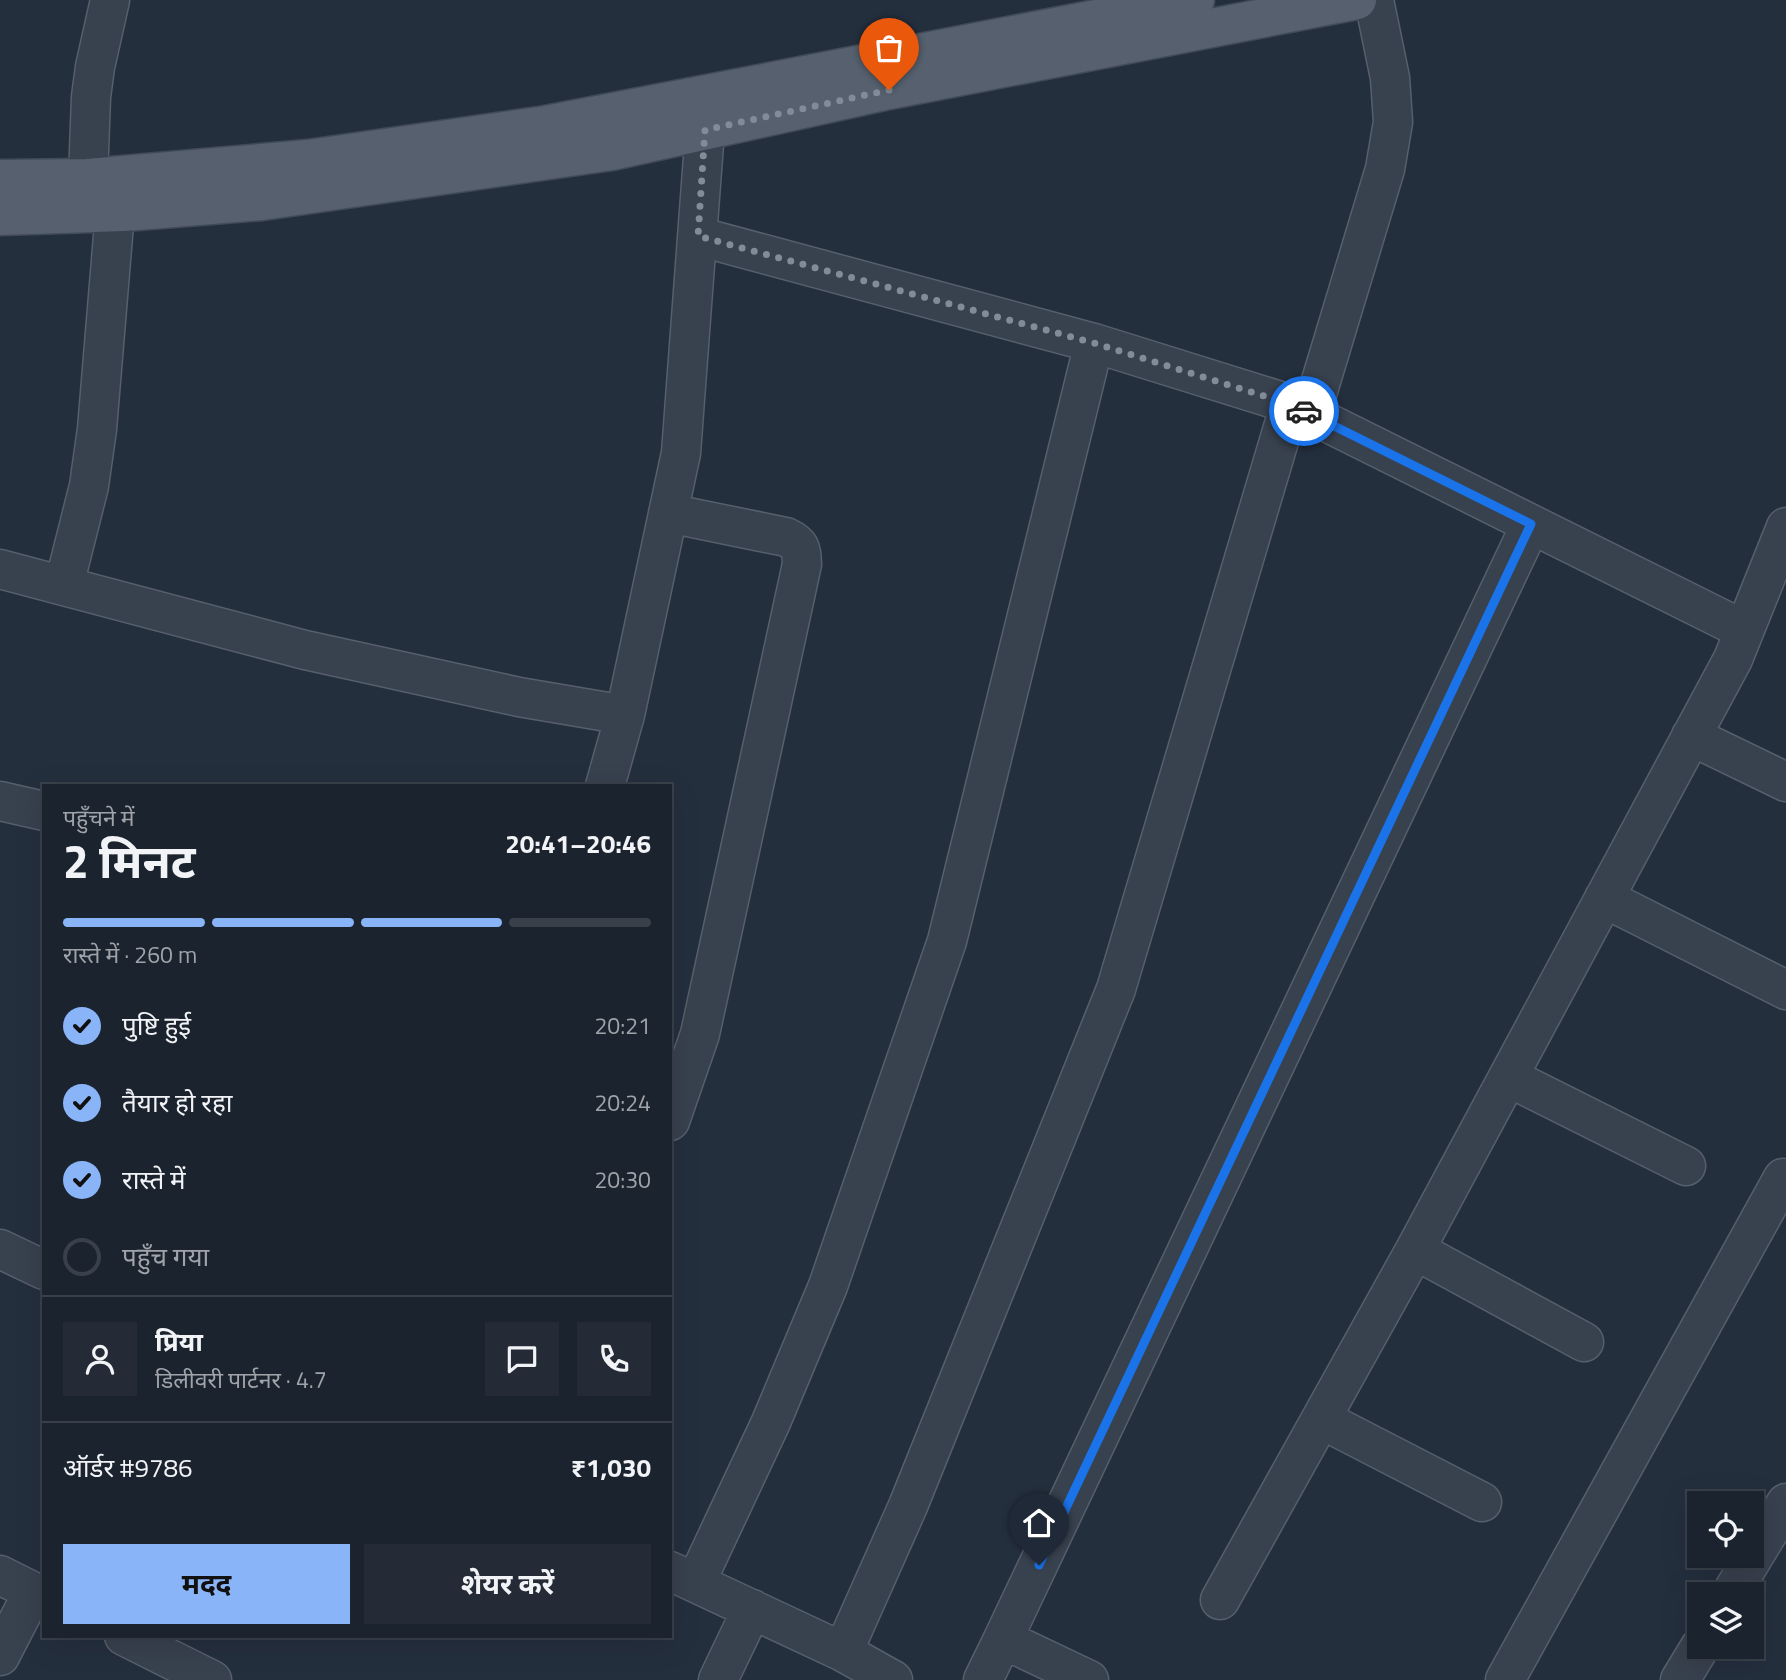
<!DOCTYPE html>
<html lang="hi">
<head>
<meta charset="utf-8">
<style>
  body { margin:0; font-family:"Titillium Web","Noto Sans Devanagari",sans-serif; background:#242b36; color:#f1f3f6; height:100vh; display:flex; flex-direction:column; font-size:26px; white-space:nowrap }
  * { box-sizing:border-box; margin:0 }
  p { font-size:23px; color:#a0a4aa }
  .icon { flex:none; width:38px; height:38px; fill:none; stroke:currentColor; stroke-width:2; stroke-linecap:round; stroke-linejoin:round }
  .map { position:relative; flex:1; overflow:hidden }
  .drawer { position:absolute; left:42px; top:784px; width:630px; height:854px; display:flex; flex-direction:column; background:#1b232e; border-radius:0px; box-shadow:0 7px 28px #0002,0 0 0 2px #39404a }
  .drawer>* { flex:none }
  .controls { position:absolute; left:1687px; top:1491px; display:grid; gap:14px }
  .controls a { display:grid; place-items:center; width:77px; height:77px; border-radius:0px; background:#1b232e; box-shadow:0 7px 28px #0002,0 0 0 2px #39404a; font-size:35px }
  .pin { position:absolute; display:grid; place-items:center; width:60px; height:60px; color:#fff; margin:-72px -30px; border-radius:50% 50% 50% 0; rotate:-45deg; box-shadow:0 0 7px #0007 }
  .pin .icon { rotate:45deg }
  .courier { position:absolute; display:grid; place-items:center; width:70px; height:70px; margin:-35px; border:5px solid #1a73e8; border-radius:50%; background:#fff; color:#222; box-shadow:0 2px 9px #0007 }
  .head em { font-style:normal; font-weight:700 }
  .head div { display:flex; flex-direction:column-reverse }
  .head { display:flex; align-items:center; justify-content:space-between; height:119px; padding:0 21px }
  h1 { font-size:46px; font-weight:700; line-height:52px }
  .bar { display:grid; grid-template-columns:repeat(4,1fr); gap:10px 7px; align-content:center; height:84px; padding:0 21px }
  .bar i { height:9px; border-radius:5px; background:#39404a }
  .bar .active { background:#8ab4f8 }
  .bar p { grid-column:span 4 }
  .line { display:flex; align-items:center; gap:18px; padding:0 21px; border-top:2px solid #39404a }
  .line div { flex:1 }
  .round { display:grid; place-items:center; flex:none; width:74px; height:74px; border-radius:0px; background:#242b36 }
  ol { padding:0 21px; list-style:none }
  li { display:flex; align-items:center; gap:21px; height:77px }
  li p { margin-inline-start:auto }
  li .icon { padding:7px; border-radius:50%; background:#8ab4f8; color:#111; stroke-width:4 }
  li:last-child { color:#a0a4aa }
  li i { width:38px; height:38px; border:4px solid #39404a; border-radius:50% }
  .button { display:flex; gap:14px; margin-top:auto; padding:14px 21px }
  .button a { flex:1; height:80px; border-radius:0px; background:#8ab4f8; color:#111; font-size:28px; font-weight:700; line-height:80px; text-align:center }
  .button a+a { background:#242b36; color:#f1f3f6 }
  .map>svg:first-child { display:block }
</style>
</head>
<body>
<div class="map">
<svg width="1786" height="1680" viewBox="0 0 1786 1680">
  <rect width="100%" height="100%" fill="#242f3e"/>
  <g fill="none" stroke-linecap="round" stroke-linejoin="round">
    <defs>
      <path id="minor" d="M88 178 91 97 95 67 110 0
        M697 236 1094 343 1290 404 1744 630
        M1311 414 1385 169 1393 122 1390 78 1374 0
        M668 513 786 537C801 544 801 548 802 564L700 1034 670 1121
        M0 569 305 650 519 697 625 715
        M64 585 89 486 97 429 115 212
        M1691 736 1786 782
        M605 786 625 715 681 453 705 130
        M0 801 44 811
        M1604 898 1786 990
        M1508 1077 1686 1166
        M0 1249 44 1270
        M1415 1250 1584 1342
        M1321 1419 1482 1502
        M670 1571 843 1652 893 1680
        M0 1575 44 1597
        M696 1582 771 1422 828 1286 947 941 1094 343
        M1731 1594 1786 1503
        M1220 1600 1415 1250 1733 659 1786 527
        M124 1636 212 1680
        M1003 1639 1531 524
        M843 1652 908 1506 1116 989 1290 404
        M0 1656 33 1592
        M718 1680 752 1609
        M983 1680 1003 1639 1089 1680
        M1505 1680 1783 1178
        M1680 1680 1700 1647"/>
      <path id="major" d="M0 179 88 178 308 159 546 125 1195 0
        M0 216 124 212 262 201 612 151 889 90 1357 0"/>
    </defs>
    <use href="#minor" stroke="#565f6c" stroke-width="41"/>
    <use href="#major" stroke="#414a57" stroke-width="41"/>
    <use href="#minor" stroke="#38414e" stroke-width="38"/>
    <use href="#major" stroke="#56606e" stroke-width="38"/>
  </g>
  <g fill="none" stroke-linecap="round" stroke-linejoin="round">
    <path stroke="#828b98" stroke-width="7" stroke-dasharray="0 12.6" d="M889 90 705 130 698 236 1094 343 1290 404 1304 411"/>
    <path stroke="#1a73e8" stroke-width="9" d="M1039 1565 1531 524 1304 411"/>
  </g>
</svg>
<div class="controls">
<a><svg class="icon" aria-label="locate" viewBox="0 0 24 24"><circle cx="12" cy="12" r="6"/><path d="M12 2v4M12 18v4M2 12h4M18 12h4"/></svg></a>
<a><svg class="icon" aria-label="layers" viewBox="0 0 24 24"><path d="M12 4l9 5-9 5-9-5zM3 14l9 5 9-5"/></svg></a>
</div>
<div class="pin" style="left:889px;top:90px;background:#ea580c"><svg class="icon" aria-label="bag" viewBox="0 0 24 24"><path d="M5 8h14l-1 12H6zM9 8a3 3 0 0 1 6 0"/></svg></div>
<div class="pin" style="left:1039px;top:1565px;background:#1f2937"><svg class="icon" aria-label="home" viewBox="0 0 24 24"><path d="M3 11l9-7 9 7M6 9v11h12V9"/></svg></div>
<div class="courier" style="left:1304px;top:411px"><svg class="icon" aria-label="car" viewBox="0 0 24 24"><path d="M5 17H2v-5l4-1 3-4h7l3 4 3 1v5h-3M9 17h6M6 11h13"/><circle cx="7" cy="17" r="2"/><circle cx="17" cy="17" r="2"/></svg></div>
<section class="drawer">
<div class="head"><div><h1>2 मिनट</h1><p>पहुँचने में</p></div><em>20:41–20:46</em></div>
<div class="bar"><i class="active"></i><i class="active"></i><i class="active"></i><i></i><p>रास्ते में · 260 m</p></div>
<ol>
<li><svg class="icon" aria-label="check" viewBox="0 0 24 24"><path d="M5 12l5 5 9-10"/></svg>पुष्टि हुई<p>20:21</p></li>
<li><svg class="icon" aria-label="check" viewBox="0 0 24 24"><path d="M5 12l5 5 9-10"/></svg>तैयार हो रहा<p>20:24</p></li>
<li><svg class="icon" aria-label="check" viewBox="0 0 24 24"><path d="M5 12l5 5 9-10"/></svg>रास्ते में<p>20:30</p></li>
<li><i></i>पहुँच गया</li>
</ol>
<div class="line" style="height:126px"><a class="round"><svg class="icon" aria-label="person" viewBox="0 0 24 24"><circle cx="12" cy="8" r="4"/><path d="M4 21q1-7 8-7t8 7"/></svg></a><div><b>प्रिया</b><p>डिलीवरी पार्टनर · 4.7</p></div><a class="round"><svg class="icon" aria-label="chat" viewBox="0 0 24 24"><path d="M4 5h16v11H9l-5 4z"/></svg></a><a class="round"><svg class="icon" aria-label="phone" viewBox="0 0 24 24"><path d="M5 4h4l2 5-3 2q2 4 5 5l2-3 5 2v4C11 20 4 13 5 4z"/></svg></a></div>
<div class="line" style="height:91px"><div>ऑर्डर #9786</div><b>₹1,030</b></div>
<div class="button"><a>मदद</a><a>शेयर करें</a></div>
</section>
</div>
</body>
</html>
